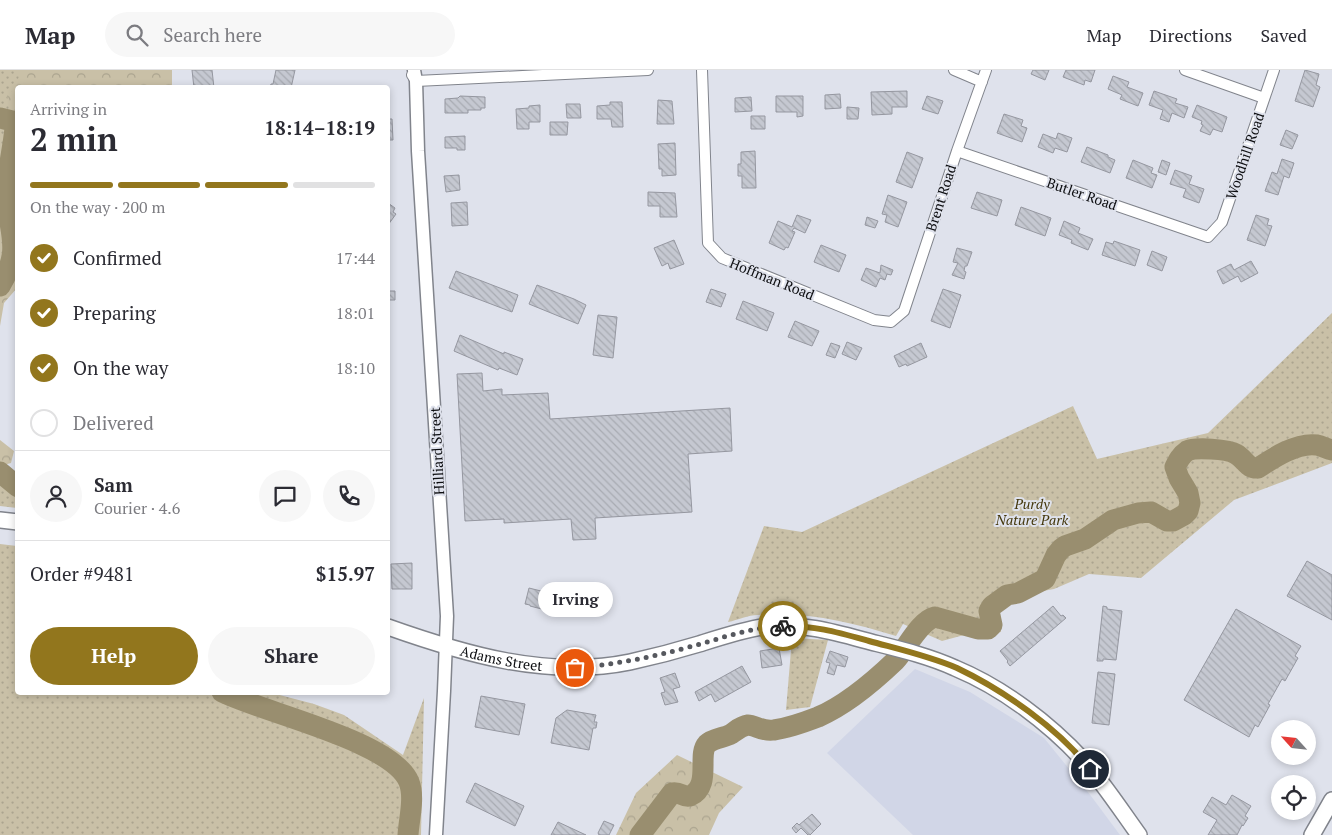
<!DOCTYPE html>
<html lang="en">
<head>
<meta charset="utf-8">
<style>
  body { margin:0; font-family:"PT Serif",serif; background:#f7f7f7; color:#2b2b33; height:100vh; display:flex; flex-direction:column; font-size:19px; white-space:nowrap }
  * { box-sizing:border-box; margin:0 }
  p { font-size:16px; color:#7c7c81 }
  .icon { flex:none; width:28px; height:28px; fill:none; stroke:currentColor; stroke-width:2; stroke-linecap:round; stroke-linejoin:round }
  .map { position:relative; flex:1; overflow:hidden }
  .panel { position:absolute; left:15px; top:15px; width:375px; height:610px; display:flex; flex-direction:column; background:#fff; border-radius:5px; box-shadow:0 2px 8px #0003 }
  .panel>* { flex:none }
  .needle { width:32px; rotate:297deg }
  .tools { position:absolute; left:1271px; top:650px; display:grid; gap:10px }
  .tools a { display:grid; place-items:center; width:45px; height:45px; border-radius:50%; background:#fff; box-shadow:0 2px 8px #0003; font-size:25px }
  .pin { position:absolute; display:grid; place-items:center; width:42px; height:42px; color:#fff; margin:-21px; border:2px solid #fff; border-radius:50%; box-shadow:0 1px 5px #0007 }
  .courier { position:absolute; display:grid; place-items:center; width:50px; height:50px; margin:-25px; border:4px solid #92761d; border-radius:50%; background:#fff; color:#222; box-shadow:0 1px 6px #0007 }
  .bubble { position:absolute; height:35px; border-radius:18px; background:#fff; box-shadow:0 2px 8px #0003; font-size:16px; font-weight:600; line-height:35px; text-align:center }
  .headline em { font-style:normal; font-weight:600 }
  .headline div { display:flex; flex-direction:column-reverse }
  .headline { display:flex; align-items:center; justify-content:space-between; height:85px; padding:0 15px }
  h1 { font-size:32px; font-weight:600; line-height:38px }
  .bar { display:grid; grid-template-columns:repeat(4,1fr); gap:8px 5px; align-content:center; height:60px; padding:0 15px }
  .bar i { height:6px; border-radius:4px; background:#e1e1e2 }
  .bar .on { background:#92761d }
  .bar p { grid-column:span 4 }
  .line { display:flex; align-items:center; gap:12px; padding:0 15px; border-top:1px solid #e1e1e2 }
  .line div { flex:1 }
  .round { display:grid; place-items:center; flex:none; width:52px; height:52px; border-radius:26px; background:#f7f7f7 }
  ol { padding:0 15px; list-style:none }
  li { display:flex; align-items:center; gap:15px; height:55px }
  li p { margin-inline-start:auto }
  li .icon { padding:5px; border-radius:50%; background:#92761d; color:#fff; stroke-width:4 }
  li:last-child { color:#7c7c81 }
  li i { width:28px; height:28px; border:2px solid #e1e1e2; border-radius:50% }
  .primary-button { display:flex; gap:10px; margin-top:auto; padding:10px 15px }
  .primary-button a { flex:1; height:58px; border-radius:30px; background:#92761d; color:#fff; font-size:20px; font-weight:600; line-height:58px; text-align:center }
  .primary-button a+a { background:#f7f7f7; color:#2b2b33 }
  header { display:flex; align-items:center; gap:30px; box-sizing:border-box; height:70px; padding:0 25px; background:#fff; border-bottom:1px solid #e1e1e2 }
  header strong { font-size:24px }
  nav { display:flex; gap:28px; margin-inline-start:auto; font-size:18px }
  .search { width:350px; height:45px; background:#f7f7f7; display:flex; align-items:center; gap:12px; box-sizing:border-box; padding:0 18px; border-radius:28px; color:#7c7c81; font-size:19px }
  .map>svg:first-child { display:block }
</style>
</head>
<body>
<header>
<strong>Map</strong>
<div class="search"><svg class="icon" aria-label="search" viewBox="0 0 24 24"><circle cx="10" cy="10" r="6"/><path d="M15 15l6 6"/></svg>Search here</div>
<nav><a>Map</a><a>Directions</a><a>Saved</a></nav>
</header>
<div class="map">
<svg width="1332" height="765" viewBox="0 0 1332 765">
  <defs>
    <pattern id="forest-crowns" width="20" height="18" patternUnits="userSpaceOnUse" patternTransform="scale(1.25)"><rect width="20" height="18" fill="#c9c0a7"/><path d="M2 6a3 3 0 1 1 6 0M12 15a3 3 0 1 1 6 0" fill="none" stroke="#aba48f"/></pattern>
    <pattern id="park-dots" width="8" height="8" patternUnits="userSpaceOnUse" patternTransform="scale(1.25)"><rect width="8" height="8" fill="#c9c0a7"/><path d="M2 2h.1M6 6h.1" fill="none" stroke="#aba48f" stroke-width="1.8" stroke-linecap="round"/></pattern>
    <pattern id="building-back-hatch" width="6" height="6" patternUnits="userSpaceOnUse" patternTransform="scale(1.25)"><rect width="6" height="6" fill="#c5c8d1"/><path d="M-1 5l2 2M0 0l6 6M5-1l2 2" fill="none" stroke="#a8abb2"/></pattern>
  </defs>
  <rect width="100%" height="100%" fill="#dfe2ec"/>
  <path fill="#d1d6e7" d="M915 599 970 622 1044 668 1091 726 1120 765H913L827 683Z"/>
  <path fill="url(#forest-crowns)" d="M0 0H172V17L18 18 17 218 4 233 0 256Z
    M0 370 14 381 11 393 0 396Z
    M677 685 743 717 719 743 709 765H616L636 723Z"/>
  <path fill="url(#park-dots)" d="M0 0H19V6L16 18 7 25 18 109 8 102C7 115 6 128 8 141 13 174 18 186 0 216Z
    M1332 243V393L1234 430 1141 508 1089 504 1054 519 1016 526 1001 527 1000 538 1001 562 964 565 942 571 903 554 896 566C851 552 806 541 758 545 748 545 738 550 728 552L764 456 802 462 1073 336 1097 389 1208 363Z
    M0 402 17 417V438L0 436Z
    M0 474 17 476 18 622 272 623 314 634 344 645 403 685 424 628 421 765H0Z
    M792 568 828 570 810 637 786 640Z"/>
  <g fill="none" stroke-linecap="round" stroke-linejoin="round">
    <path stroke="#998e6f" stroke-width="21" d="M0 48 12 51 15 58C13 80 7 101 7 123 7 163 24 176 0 216
      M0 402 18 417
      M222 622C261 642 393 671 409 712 415 727 409 749 408 765
      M640 765 672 723C680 721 683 728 690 726 712 716 697 685 707 674 713 668 724 668 731 664 737 660 741 656 748 655 755 655 762 662 774 660 788 658 805 652 818 647 846 635 873 612 895 591 907 578 919 551 935 547L978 559H988L992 555 989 541 992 536 1007 525 1018 523 1045 509 1056 485 1061 479 1065 476 1085 469 1113 450 1138 443 1151 442 1167 451H1173L1184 445 1188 441 1190 433 1188 423 1179 408 1175 397C1178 391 1181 385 1187 381 1195 377 1228 379 1236 384 1245 389 1247 399 1258 398 1273 388 1297 372 1317 375 1322 376 1327 379 1332 380"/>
  </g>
  <path fill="url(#building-back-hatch)" stroke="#9597a0" d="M192 0H212L214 18H194Z
    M276 0H295L291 18H270L271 14H273Z
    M1033 0H1049L1045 10 1031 4Z
    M1066 0H1095L1091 12 1085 10 1084 15 1063 7Z
    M1305 0 1319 4 1316 15 1320 17 1313 37 1295 31Z
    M1113 6 1129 12 1127 17 1143 23 1138 36 1120 29 1122 25 1108 19Z
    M907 21V37H892V44L872 45 871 22Z
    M1154 21 1177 29 1175 33 1188 37 1184 48 1172 43 1169 52 1160 49 1163 40 1149 35Z
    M840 24 841 38 825 39V25Z
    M460 26 485 27V38H481V40H468V43H445V29L458 28Z
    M776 26H803V46L797 47V42H776Z
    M927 26 943 31 938 44 922 39Z
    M751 27 752 41 735 42V28Z
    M658 30 672 31 674 54H657Z
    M610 32H622L623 57H612L611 49H597V36L610 35Z
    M566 34H580L581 48H567Z
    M540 35V52H529V59H517L516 39 529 38V36Z
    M1197 35 1227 47 1222 62 1213 59 1210 65 1200 61 1203 55 1201 54 1202 51 1192 47Z
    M847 37 859 38 858 49H847Z
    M1004 44 1023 50 1021 56 1027 58 1022 72 997 63Z
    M751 46H765V59H751Z
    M388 49H392L393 70H388Z
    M550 52H568L567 65H550Z
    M1286 60 1298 65 1292 79 1280 75Z
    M1058 63 1072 68 1067 82 1055 78 1053 83 1038 77 1043 64 1056 69Z
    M465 66V80H457V78H445V67Z
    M675 73 676 105 662 106V99H659L658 74Z
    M1087 77 1108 85V87L1115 90 1110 103 1081 92Z
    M755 81 756 118H742V106H738V94H741V82Z
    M907 82 923 88 912 118 896 112Z
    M1282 89 1294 93 1289 108 1284 106 1278 125 1265 121 1272 102 1277 104Z
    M1133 90 1153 98 1151 103 1157 105 1152 118 1126 108Z
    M1162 90 1170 93 1166 105 1158 102Z
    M1175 100 1192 106 1189 114 1204 119 1199 133 1183 127 1186 119 1170 114Z
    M459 105 460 120 446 122 444 106Z
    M648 122 675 123 677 147H660V136H648Z
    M977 122 1002 130 997 146 971 138Z
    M888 125 907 132 898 157 885 152 887 145 882 144Z
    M467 132 468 155 452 156 451 133Z
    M388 133 395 138 393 142 396 144 388 155Z
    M1021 137 1051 148 1045 166 1015 155Z
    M797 145 811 150 805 163 794 158 792 161 795 162 788 178 786 177 784 180 769 173 778 151 792 157Z
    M1256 145 1269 149 1267 155 1272 156 1265 176 1247 170Z
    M867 147 878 151 875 158 865 155Z
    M1064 151 1080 158 1078 163 1093 169 1088 180 1071 173 1072 170 1059 165Z
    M674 170 684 194 670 199 668 193 662 196 654 178Z
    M1114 171 1140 180 1135 196 1102 185 1106 172 1113 174Z
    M821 175 846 185 839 202 814 192Z
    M957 178 972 182 967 196H965L964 201 966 202 964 209 952 205 958 193 953 192Z
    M1152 181 1167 187 1162 201 1147 195Z
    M1251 191 1258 203 1241 212 1238 206 1223 214 1217 201 1231 194 1234 200Z
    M881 195 893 200 891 205 887 204 885 210 880 208 876 217 861 210 866 198 880 203Z
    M456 201 518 225 512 242 449 218Z
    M537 215 574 229 586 235 578 254 529 234Z
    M388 217V221H395V230H388V233Z
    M711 219 726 224 721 237 706 232Z
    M943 219 961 225 950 258 931 251Z
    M743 231 774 243 767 261 736 249Z
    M598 245 617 247 613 288 593 285Z
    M795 251 819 261 812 276 788 267Z
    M460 265 504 284V282L523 289 517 305 499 298 498 300 454 281Z
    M847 272 862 278 856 290 842 284Z
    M831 273 840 276 835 288 826 285Z
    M921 273 927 287 907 296 906 294 899 297 894 286Z
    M482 303 483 321 502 319V325L548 323 550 349 730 338 732 381 688 384 692 442 595 448 596 469 573 470 571 449 504 453V449L465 451 457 304Z
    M1307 491 1332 505V550L1287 526Z
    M412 493V519H392L391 494Z
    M529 518 565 527 561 544 530 536V535L525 534Z
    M1053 536 1061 546 1063 545 1066 548 1010 596 1007 592 1008 591 1000 581Z
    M1103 536 1107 537V539L1122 541 1116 590 1103 589V591H1097Z
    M1236 539 1301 576 1295 586 1298 588 1285 611 1282 609 1268 634 1270 635 1258 657 1255 655 1249 667 1184 630Z
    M779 578 782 595 762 598 760 581Z
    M830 581 848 587 845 597 837 595 834 605 827 603 830 593 826 592Z
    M742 596 751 612 715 632 711 624 699 631 695 622Z
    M1098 602 1115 604 1109 655 1092 653Z
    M675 603 680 617 673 619 678 632 665 635 661 623 665 622 660 608Z
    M481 626 525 634 519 665 475 657Z
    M567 640 596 645 594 652H597L596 658H593L589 680 551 673 556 648Z
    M475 713 524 736 515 756 466 732Z
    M1232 725 1251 736 1245 746 1248 748 1243 756 1242 755 1237 765H1208L1217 750 1203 742 1212 727 1226 735Z
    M812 744 821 754 810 765H808L801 758 796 763 792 758 797 753 799 755Z
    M604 751 614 755 609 765H599L598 763Z
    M558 752 586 765H551Z"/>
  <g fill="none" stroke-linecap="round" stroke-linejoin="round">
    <defs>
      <path id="minor" d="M702 0 708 173 722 188 874 250 891 252 904 241 957 81 986 0
        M954 0 982 12
        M1185 0 1264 28
        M412 5 416 11 648 0
        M957 81 1208 167 1222 152 1274 0"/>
      <path id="tertiary" d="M414 0 416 11 418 81 447 546 444 621 436 765"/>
      <g id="secondary">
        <path d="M0 450 18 452"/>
        <path id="s1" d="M388 557C464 584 548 609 630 592 653 587 676 581 699 574 721 567 745 559 768 556 804 553 837 563 871 572 899 579 929 586 955 598 1003 618 1049 653 1084 691 1104 714 1121 740 1139 765"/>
        <path d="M1312 765 1332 730"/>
      </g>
    </defs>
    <use href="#minor" stroke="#81848c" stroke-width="12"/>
    <use href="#tertiary" stroke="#81848c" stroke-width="15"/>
    <use href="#secondary" stroke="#81848c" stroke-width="18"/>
    <use href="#minor" stroke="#fff" stroke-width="10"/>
    <use href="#tertiary" stroke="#fff" stroke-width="12"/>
    <use href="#secondary" stroke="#fff" stroke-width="15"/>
  </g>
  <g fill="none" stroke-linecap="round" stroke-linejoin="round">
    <path stroke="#56585e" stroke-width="5" stroke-dasharray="0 9" d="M575 598C615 594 650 588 689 577 720 569 750 557 783 556"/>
    <path stroke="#92761d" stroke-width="6" d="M783 556C813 555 840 563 869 571 898 579 929 586 957 598 1003 620 1058 658 1090 699"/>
  </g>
  <g text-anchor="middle" stroke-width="4" stroke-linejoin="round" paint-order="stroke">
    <g font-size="14" fill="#0d0e11" stroke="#dfe2ec">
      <text transform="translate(1245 86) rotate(-71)" y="5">Woodhill Road</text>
      <text transform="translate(1082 124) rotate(19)" y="5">Butler Road</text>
      <text transform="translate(941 128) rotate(-72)" y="5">Brent Road</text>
      <text transform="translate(772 209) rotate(22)" y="5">Hoffman Road</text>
      <text transform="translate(437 381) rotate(-93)" y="5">Hilliard Street</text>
      <text dy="5" stroke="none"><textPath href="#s1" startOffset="118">Adams Street</textPath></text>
    </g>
    <g font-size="14" font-style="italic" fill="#44370c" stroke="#dfe2ec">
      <text x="1032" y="439">Purdy<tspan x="1032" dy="16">Nature Park</tspan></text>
    </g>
  </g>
</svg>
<div class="tools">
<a><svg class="needle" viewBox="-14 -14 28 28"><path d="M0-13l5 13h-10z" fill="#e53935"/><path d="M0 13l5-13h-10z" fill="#7c7c81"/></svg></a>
<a><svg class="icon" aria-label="locate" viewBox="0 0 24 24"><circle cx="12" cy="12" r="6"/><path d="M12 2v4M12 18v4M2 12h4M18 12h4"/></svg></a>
</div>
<div class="pin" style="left:575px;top:598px;background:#ea580c"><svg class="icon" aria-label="bag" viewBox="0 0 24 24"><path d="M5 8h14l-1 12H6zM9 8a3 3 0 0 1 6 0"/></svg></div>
<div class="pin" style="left:1090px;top:699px;background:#1f2937"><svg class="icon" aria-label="home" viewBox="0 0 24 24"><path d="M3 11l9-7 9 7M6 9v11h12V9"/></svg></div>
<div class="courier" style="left:783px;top:556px"><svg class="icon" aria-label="bike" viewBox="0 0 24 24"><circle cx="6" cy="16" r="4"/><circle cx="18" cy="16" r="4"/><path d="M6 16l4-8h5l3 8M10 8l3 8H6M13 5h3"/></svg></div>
<div class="bubble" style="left:538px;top:512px;width:75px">Irving</div>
<section class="panel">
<div class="headline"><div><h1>2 min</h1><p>Arriving in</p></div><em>18:14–18:19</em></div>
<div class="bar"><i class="on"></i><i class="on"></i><i class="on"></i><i></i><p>On the way · 200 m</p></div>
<ol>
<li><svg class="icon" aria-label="check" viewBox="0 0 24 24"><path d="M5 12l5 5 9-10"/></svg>Confirmed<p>17:44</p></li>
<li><svg class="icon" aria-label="check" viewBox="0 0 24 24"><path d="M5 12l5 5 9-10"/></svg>Preparing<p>18:01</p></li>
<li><svg class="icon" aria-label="check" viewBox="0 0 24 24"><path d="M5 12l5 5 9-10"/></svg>On the way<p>18:10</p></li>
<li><i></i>Delivered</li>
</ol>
<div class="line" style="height:90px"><a class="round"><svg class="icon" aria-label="person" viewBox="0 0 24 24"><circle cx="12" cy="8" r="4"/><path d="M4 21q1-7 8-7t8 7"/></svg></a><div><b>Sam</b><p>Courier · 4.6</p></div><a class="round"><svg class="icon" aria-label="chat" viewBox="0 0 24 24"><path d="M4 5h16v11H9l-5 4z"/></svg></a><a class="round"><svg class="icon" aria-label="phone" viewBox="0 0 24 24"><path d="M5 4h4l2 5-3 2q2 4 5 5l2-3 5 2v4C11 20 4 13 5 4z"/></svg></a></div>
<div class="line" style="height:65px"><div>Order #9481</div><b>$15.97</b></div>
<div class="primary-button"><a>Help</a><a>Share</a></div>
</section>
</div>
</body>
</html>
